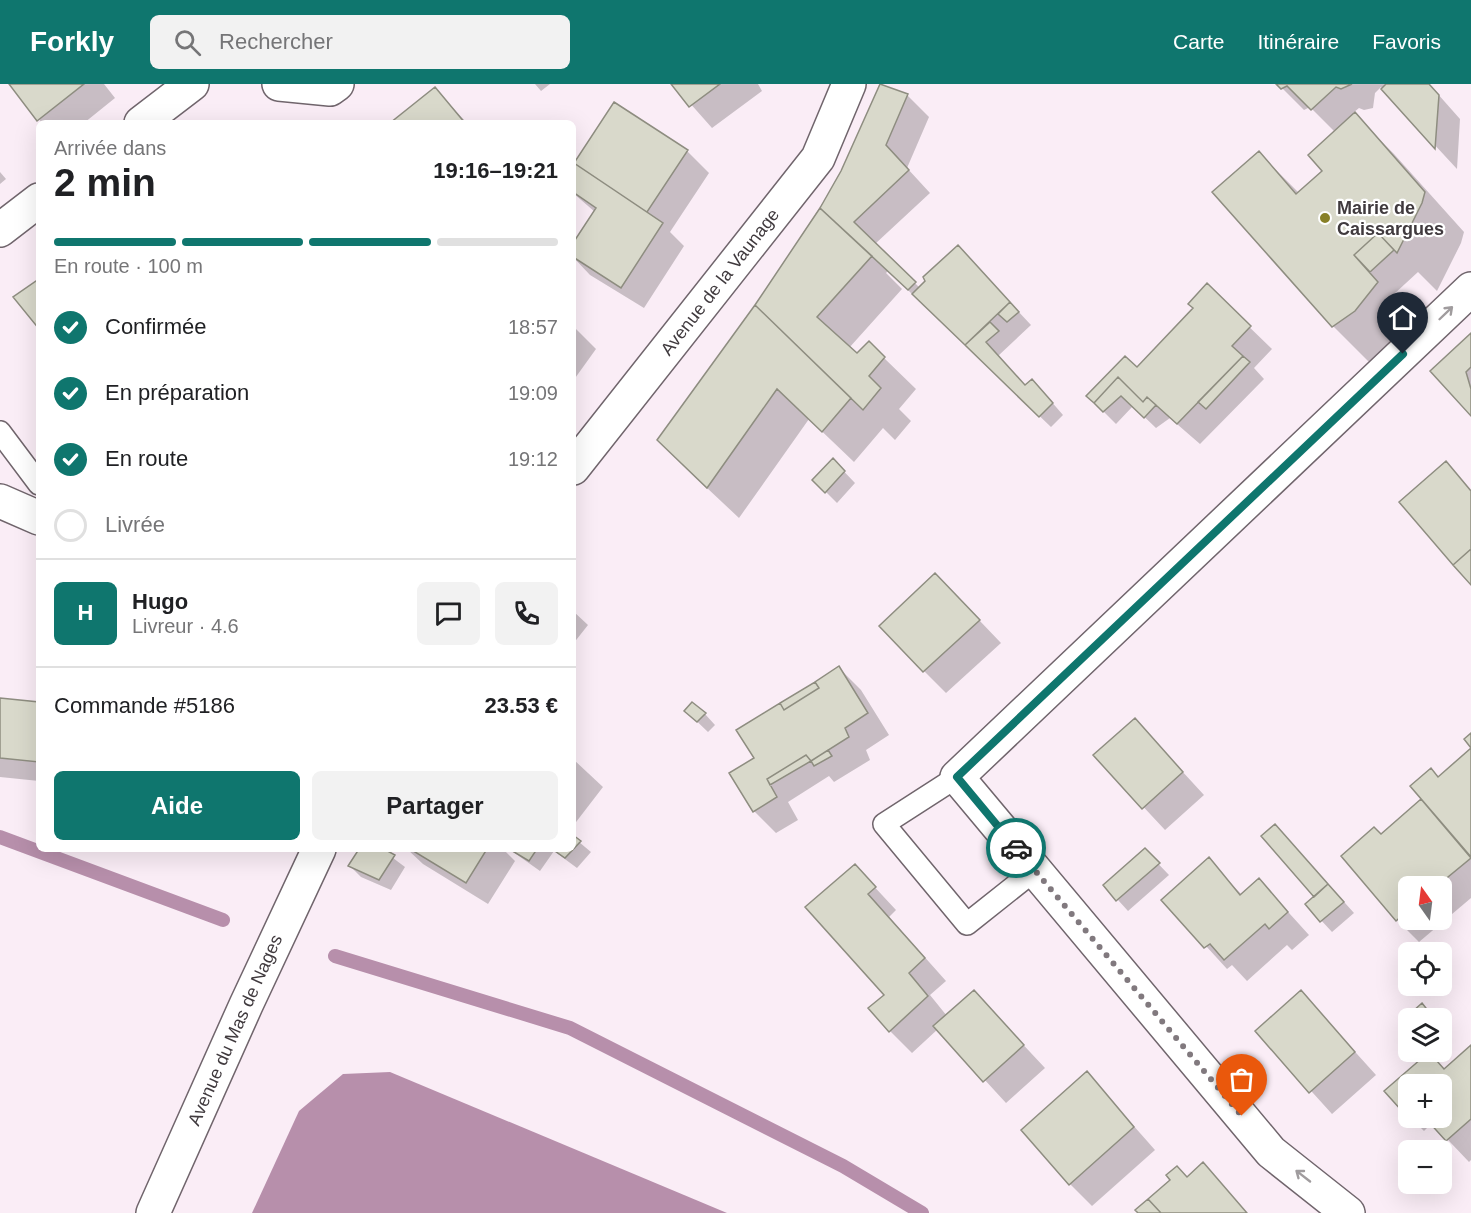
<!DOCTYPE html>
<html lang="fr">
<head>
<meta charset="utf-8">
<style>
  body { margin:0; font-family:Helvetica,sans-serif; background:#f2f2f2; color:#202124; height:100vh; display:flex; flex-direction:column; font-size:22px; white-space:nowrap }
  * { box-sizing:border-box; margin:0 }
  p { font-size:20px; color:#757577 }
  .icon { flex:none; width:33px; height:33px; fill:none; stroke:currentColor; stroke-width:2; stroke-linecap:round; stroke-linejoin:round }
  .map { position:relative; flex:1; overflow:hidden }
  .side { position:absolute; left:36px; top:36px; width:540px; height:732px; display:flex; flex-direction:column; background:#fff; border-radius:9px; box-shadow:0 6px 24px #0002 }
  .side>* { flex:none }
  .needle { width:39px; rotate:346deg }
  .tools { position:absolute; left:1398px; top:792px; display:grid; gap:12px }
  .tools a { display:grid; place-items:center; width:54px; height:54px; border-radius:9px; background:#fff; box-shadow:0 6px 24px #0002; font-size:30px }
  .pin { position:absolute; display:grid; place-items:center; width:51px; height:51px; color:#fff; margin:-62px -26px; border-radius:50% 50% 50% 0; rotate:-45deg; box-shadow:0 0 6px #0007 }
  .pin .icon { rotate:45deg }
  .courier { position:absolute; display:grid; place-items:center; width:60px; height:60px; margin:-30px; border:4px solid #0f766e; border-radius:50%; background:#fff; color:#222; box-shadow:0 2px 8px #0007 }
  .summary em { font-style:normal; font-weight:600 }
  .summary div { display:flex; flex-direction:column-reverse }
  .summary { display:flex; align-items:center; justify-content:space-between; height:102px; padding:0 18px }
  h1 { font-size:39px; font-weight:600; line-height:45px }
  .bar { display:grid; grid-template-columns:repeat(4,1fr); gap:9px 6px; align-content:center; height:72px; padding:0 18px }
  .bar i { height:8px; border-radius:4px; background:#e0e0e0 }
  .bar .selected { background:#0f766e }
  .bar p { grid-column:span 4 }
  .line { display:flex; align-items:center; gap:15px; padding:0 18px; border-top:2px solid #e0e0e0 }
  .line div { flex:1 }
  .round { display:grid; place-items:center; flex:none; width:63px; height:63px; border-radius:9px; background:#f2f2f2 }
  ol { padding:0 18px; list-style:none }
  li { display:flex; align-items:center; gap:18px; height:66px }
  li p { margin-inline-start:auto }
  li .icon { padding:6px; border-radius:50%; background:#0f766e; color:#fff; stroke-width:4 }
  li:last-child { color:#757577 }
  li i { width:33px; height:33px; border:3px solid #e0e0e0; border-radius:50% }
  .cta { display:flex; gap:12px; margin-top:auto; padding:12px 18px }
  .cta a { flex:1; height:69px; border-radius:9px; background:#0f766e; color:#fff; font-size:24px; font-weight:600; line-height:69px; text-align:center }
  .cta a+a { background:#f2f2f2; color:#202124 }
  header { display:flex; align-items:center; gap:36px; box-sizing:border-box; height:84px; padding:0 30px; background:#0f766e; color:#fff }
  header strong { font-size:28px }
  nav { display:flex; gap:33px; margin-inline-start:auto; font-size:21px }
  .search { width:420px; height:54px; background:#f2f2f2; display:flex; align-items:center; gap:15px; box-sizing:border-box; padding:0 21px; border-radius:9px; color:#757577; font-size:22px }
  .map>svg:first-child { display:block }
</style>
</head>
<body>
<header>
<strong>Forkly</strong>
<div class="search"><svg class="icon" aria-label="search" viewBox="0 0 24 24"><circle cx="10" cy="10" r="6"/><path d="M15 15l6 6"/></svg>Rechercher</div>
<nav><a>Carte</a><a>Itinéraire</a><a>Favoris</a></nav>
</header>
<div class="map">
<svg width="1471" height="1129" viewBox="0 0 1471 1129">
  <rect width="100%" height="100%" fill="#faedf6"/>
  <path fill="#b78fab" d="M390 988 727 1129H252L299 1027 343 990Z"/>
  <path fill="#0003" fill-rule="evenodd" d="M11 0H104L115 14 84 39H42Z
    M535 0H550L541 7Z
    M673 0H758L762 7 712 44Z
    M881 0 907 11 929 33 907 84 930 109 875 160 920 204 958 163 1031 241 998 272 1026 303 1043 308 1063 331 1051 343 888 187 886 189 902 205 849 264 857 271 884 274 916 305 899 325 911 337 895 356 883 344 854 378 809 335 739 434 690 388 756 221 843 88Z
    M1278 0H1429L1460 35 1457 85 1381 3 1375 9 1373 24 1364 26 1359 24 1353 29 1394 70 1464 148 1461 159 1437 207 1418 188 1393 211 1417 239 1373 282 1333 242 1214 109 1259 69 1299 109 1324 87 1335 48 1310 23 1304 26Z
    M435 5 467 39H392Z
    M614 20 687 67 709 89 670 148 684 162 644 224 590 191 573 173V162L595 128 573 109V84Z
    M0 88 6 95 0 100Z
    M1207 202 1272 265 1254 284 1264 295 1200 360 1170 334 1156 344 1133 322 1116 340 1088 312 1137 285 1195 224Z
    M573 242 596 265 573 297Z
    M1471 251V329L1433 287Z
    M833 376 855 399 837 419 814 396Z
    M957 513 1001 559 946 609 924 587Z
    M573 527 588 541 573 560Z
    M839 584 861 606 889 651 866 666 870 676 834 698 829 692 788 718 798 736 776 749 754 727 756 674Z
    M0 615 39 619V697L0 693Z
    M686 627 705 630 715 641 708 648Z
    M1135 636 1204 711 1165 746 1095 671Z
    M1471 665V814L1419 858 1397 836 1381 752 1427 720 1439 694ZM1408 802H1442V836H1408Z
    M573 675 603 703 573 742Z
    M573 753 591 768 577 784 554 767 540 787 509 765H573Z
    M1286 753 1354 829 1332 848 1307 821 1317 813Z
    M360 765H381L405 783 391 806 361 793 350 782Z
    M407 765H503L515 777 488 820 423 780Z
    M1145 766 1169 791 1128 827 1118 816Z
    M1208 775 1242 811 1259 796 1309 851 1292 866 1287 861 1247 897 1232 881 1227 885 1164 816Z
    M855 782 896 826 889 833 946 897 930 911 947 932 974 908 1045 984 1006 1019 938 945 912 969 890 947 886 912Z
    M1301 908 1376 991 1332 1030 1257 947Z
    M1471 963V1076L1469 1078 1432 1039 1424 1047 1411 1034H1442V1000H1408V1031L1386 1007 1429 969 1445 986Z
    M1087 989 1155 1066 1092 1122 1070 1100Z"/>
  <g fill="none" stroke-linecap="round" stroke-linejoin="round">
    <path stroke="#b78fab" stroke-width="14" d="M0 753 223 836
      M335 872 570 944 843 1082 922 1129"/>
  </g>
  <path fill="#d9d9cb" stroke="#8e8d80" stroke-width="1.5" d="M9 0H84L37 37Z
    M671 0H720L689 23Z
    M880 0 908 10 886 61 909 86 854 138 916 198 908 206 820 124 841 87Z
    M1276 0H1352L1341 5 1336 3 1311 26 1287 2 1281 5Z
    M1386 0H1429L1439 11 1435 65 1381 5Z
    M435 3 465 39H390Z
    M614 18 688 66 647 128 574 79Z
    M1355 28 1425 108 1422 119 1397 169 1378 149 1354 171 1378 198 1355 227 1332 243 1212 108 1259 67 1296 110 1322 87 1308 71Z
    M574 79 663 139 621 204 573 173V159L596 124 573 108Z
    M820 124 872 172 817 233 857 269 869 257 885 273 869 292 881 304 863 326 755 221Z
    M1378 149 1394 166 1370 188 1354 171Z
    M958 161 1010 218 965 261 912 210 925 197 923 193Z
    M39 195V245L13 213Z
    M1207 199 1251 242 1232 262 1243 272 1177 340 1147 313 1143 318 1118 293 1094 319 1086 312 1125 272 1137 283 1193 224 1188 220Z
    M1010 218 1019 228 1007 238 998 230Z
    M755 221 851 314 822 348 777 305 707 404 657 356Z
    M990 238 999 247 986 258 1025 301 1032 295 1053 319 1039 333 965 261Z
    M1471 249V283L1466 288 1471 305V332L1430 287Z
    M1243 272 1250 278 1206 325 1198 318Z
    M1118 293 1143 318 1147 313 1156 321 1144 334 1121 312 1103 328 1094 319Z
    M833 374 845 387 825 409 812 396Z
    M1446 377 1471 407V465L1453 481 1399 418Z
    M1471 465V501L1453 481Z
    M935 489 980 536 923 588 879 542Z
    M839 582 868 629 845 644 849 653 811 677 806 671 767 695 777 713 753 728 729 689 754 674 736 646 780 619 784 626 819 604 815 598Z
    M815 598 819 604 784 626 780 619Z
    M0 614 39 618V678L0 674Z
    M692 618 706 629 697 638 684 627Z
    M1135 634 1183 688 1142 725 1093 671Z
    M1471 649V773L1410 702 1431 684 1438 693 1471 664 1464 655Z
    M828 666 832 672 814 682 811 677Z
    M806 671 811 677 770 701 767 695Z
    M1421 715 1471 774 1437 802H1408V826L1396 837 1341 772 1374 743 1381 750Z
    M1275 740 1328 800 1314 813 1261 752Z
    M573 751 581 757 565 774 552 765H573Z
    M1145 764 1160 779 1116 817 1103 801Z
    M359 765H384L395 771 379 796 348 782Z
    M410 765H487L466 799Z
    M509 765H537L529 777Z
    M1209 773 1240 811 1259 794 1288 828 1269 845 1265 840 1224 876 1210 860 1204 864 1161 816Z
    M855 780 876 803 868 810 925 874 909 889 928 912 889 948 868 924 884 911 805 823Z
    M1328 800 1344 818 1320 838 1305 820Z
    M974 906 1024 961 983 998 933 942Z
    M1301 906 1355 968 1309 1009 1255 947Z
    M1422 919 1433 933 1431 934H1419L1412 928Z
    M1471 961V1035L1446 1057 1426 1035 1442 1034V1000H1408V1019L1401 1026 1384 1007 1429 968 1444 985Z
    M1087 987 1134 1043 1069 1101 1021 1046Z
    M1203 1078 1247 1129H1161L1148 1115 1170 1096 1166 1091 1177 1082 1187 1093Z
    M1148 1115 1161 1129H1138L1135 1126Z"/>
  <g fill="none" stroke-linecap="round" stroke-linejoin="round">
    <defs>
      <path id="service" d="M0 348 39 400
        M957 693 884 740 967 840 1035 786"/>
      <path id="minor" d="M279 0 330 5 337 0
        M141 39 192 0
        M0 146 39 116
        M573 384 818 74 849 0
        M0 417 39 434
        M153 1129 246 921 319 765
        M1348 1129 1271 1068 957 693 1471 205"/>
    </defs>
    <use href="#service" stroke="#70656c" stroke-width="24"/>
    <use href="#minor" stroke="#70656c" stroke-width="36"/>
    <use href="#service" stroke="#fff" stroke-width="21"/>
    <use href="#minor" stroke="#fff" stroke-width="33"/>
  </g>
  <defs><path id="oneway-shaft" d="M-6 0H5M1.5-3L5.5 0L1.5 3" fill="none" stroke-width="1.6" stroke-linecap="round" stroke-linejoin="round" transform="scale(1.5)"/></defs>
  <g stroke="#a09c9e">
    <use href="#oneway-shaft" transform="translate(1446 229) rotate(-44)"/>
    <use href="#oneway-shaft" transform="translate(1303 1092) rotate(-142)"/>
  </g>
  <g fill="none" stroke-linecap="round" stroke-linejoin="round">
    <path stroke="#81797e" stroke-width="6" stroke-dasharray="0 10.8" d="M1016 764 1242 1032"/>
    <path stroke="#0f766e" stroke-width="8" d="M1016 764 957 693 1403 270"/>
  </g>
  <circle fill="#888028" stroke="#fff" stroke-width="2" cx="1325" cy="134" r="6"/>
  <g text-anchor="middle" stroke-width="4.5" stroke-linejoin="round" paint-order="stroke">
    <g font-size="18" font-weight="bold" fill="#403a3e" stroke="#fff" text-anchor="start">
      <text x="1337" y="130">Mairie de<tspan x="1337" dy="21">Caissargues</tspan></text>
    </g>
    <g font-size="18" fill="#403a3e" stroke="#fff">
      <text transform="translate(720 198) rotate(-52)" y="6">Avenue de la Vaunage</text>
      <text transform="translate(235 946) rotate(-66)" y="6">Avenue du Mas de Nages</text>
    </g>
  </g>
</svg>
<div class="tools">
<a><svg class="needle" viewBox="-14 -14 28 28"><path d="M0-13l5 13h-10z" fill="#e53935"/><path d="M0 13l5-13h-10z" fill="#757577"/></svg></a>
<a><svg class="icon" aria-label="locate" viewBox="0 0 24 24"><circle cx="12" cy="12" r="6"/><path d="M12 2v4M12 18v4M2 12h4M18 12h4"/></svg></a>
<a><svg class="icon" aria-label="layers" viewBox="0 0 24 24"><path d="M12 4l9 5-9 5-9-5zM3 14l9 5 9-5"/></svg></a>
<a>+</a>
<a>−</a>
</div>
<div class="pin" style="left:1242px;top:1032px;background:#ea580c"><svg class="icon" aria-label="bag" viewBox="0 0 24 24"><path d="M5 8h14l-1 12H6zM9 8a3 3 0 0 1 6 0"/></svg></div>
<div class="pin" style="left:1403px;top:270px;background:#1f2937"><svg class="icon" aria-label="home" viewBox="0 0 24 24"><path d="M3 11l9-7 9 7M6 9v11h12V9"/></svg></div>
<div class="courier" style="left:1016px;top:764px"><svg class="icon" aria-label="car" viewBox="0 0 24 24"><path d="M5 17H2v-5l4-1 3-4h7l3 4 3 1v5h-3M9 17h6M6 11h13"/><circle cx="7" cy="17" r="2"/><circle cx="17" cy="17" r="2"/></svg></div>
<section class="side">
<div class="summary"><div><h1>2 min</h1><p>Arrivée dans</p></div><em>19:16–19:21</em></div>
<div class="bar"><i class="selected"></i><i class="selected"></i><i class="selected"></i><i></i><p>En route · 100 m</p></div>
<ol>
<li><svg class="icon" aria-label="check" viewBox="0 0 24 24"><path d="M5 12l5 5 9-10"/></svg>Confirmée<p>18:57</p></li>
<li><svg class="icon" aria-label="check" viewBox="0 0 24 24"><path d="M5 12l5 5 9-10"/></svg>En préparation<p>19:09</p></li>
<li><svg class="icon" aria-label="check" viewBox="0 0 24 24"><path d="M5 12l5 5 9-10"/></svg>En route<p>19:12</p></li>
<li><i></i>Livrée</li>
</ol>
<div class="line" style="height:108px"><b class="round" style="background:#0f766e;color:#fff">H</b><div><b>Hugo</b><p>Livreur · 4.6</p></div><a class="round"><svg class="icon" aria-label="chat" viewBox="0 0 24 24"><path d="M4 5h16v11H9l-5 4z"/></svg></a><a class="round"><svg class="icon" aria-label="phone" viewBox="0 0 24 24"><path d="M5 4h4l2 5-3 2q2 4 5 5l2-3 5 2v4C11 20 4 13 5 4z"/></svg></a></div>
<div class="line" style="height:78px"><div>Commande #5186</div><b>23.53 €</b></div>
<div class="cta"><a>Aide</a><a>Partager</a></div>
</section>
</div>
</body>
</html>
